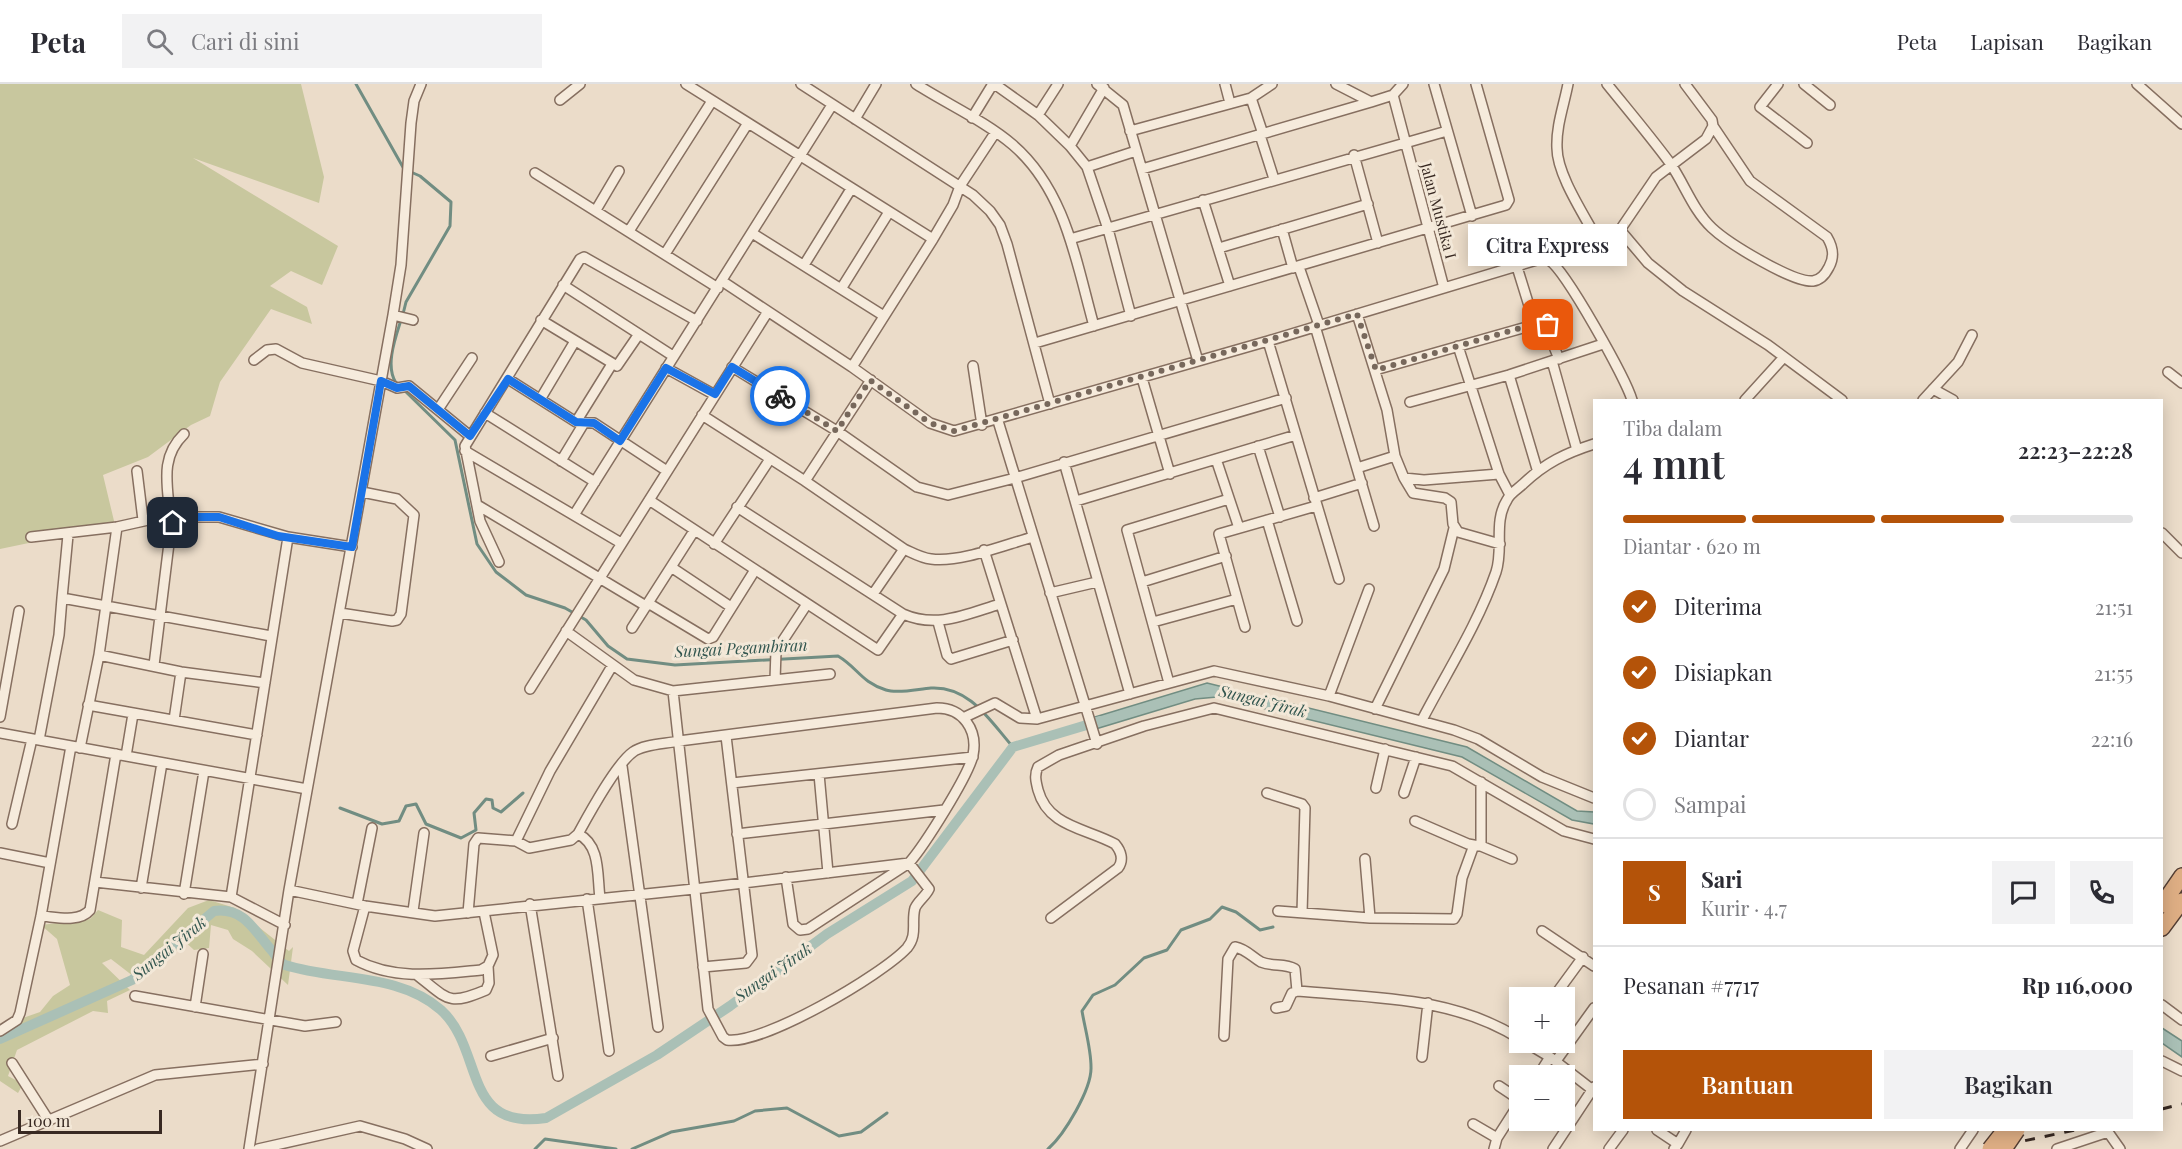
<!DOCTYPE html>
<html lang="id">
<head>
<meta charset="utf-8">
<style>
  body { margin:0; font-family:"Playfair Display",serif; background:#f2f2f3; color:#2b2b33; height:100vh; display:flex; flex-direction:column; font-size:22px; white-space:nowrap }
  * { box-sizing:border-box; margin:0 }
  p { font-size:20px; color:#7c7c81 }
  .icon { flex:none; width:33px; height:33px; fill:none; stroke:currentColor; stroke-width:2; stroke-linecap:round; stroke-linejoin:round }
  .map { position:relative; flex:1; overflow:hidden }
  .panel { position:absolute; left:1593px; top:315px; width:570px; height:732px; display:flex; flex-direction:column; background:#fff; border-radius:0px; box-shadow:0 3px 15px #0003 }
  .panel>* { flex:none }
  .fabs { position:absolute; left:1509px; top:903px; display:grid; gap:12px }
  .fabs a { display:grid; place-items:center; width:66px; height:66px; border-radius:0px; background:#fff; box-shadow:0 3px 15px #0003; font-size:30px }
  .scale { position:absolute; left:18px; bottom:15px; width:144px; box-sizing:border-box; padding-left:6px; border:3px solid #382922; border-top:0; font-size:16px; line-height:21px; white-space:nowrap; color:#382922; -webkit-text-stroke:4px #f3e8d8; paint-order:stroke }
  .pin { position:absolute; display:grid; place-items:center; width:51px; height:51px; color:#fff; margin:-26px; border-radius:12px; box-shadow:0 3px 9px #0006 }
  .courier { position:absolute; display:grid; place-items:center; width:60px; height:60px; margin:-30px; border:4px solid #1a73e8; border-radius:50%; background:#fff; color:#222; box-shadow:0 2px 8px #0007 }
  .bubble { position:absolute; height:42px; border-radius:0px; background:#fff; box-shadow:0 3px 15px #0003; font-size:20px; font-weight:600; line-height:42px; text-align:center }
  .overview em { font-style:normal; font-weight:600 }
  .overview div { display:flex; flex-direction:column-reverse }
  .overview { display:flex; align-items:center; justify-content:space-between; height:102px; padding:0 30px }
  h1 { font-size:39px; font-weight:600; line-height:45px }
  .bar { display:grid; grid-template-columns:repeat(4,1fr); gap:9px 6px; align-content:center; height:72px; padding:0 30px }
  .bar i { height:8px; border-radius:4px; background:#e1e1e2 }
  .bar .selected { background:#b45309 }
  .bar p { grid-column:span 4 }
  .line { display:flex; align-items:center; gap:15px; padding:0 30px; border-top:2px solid #e1e1e2 }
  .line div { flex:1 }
  .round { display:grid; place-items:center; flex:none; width:63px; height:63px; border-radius:0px; background:#f2f2f3 }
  ol { padding:0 30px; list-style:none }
  li { display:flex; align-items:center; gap:18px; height:66px }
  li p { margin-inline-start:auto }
  li .icon { padding:6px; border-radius:50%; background:#b45309; color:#fff; stroke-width:4 }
  li:last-child { color:#7c7c81 }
  li i { width:33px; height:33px; border:3px solid #e1e1e2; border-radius:50% }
  .primary-button { display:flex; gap:12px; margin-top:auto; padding:12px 30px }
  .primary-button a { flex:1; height:69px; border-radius:0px; background:#b45309; color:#fff; font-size:24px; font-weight:600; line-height:69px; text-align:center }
  .primary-button a+a { background:#f2f2f3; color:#2b2b33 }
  header { display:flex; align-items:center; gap:36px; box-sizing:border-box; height:84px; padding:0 30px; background:#fff; border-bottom:2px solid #e1e1e2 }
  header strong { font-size:28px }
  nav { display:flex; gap:33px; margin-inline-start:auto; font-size:21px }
  .search { width:420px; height:54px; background:#f2f2f3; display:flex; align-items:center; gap:15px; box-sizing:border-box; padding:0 21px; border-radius:0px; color:#7c7c81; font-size:22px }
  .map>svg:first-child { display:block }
</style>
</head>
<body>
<header>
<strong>Peta</strong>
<div class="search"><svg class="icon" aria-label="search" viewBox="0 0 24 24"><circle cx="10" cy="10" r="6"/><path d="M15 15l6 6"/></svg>Cari di sini</div>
<nav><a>Peta</a><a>Lapisan</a><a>Bagikan</a></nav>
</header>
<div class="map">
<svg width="2182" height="1065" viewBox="0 0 2182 1065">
  <rect width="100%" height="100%" fill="#ebdcc9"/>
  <path fill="#c8c79e" d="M0 0H301L324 93 319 119 193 74 338 162 322 201 291 187 270 202 307 223 312 240 271 225 220 298 210 332 191 341 148 373 103 391 115 441 0 465Z
    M209 816 235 824 289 867 293 863 288 901 252 867 233 855 228 846 211 841 209 864 194 866 181 854 176 867 159 864 152 885 133 892 111 875 102 879 130 906 107 917 108 929 93 927 17 966 8 992 23 1000 18 1009 0 997V942L40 928 53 912 70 901 57 855 41 841 90 835 98 826 122 836 121 863 144 871 188 824Z"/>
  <path fill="#aac0b6" stroke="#718d82" stroke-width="1.5" d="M1207 599 1467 663 1577 727 1594 728V740L1572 736 1462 673 1217 613 1195 615 1089 647 1085 636Z
    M2162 944 2182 957V973L2162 959Z"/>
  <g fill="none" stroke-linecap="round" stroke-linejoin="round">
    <path stroke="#718d82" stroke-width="3" d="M356 0 404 85 420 92 451 118 450 142 406 218 403 230
      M396 299C385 282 395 255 401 236
      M403 305 455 356 477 460 496 488 526 511 565 524 586 536 608 562 627 575 675 581 838 572C858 584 861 598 886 606 898 610 918 605 931 604 970 602 990 637 1013 663
      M340 724 382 740 399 737 406 722 416 720 426 740 461 754 476 746 474 729 486 715 492 716 493 724 501 728 523 709
      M535 1065 545 1055 616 1065
      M632 1065 671 1048 734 1037 755 1027 787 1024 839 1052 861 1048 887 1029
      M1048 1065C1064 1051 1092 1005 1091 983 1091 965 1085 945 1082 927L1093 911 1115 901 1144 874 1167 866 1181 846 1210 835 1222 823 1236 828 1260 846 1273 843"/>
    <path stroke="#aac0b6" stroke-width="10" d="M0 955 132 896 214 827C245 823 255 848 273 868 276 873 280 879 285 881 336 897 399 889 441 926 485 966 461 1047 546 1034L657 971 730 922 827 850 912 797 1013 663 1100 637"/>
    <defs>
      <path id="minor" d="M686 0 933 155
        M801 0 973 111 990 127 1000 141 1007 160 1050 320
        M916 0C947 20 985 37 1013 61 1066 107 1076 178 1094 242
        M1097 0 1123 21 1198 277
        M1225 0 1230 19
        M1336 0 1371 18
        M1434 0 1472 132
        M1568 0C1564 21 1556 42 1557 64 1557 91 1585 132 1598 157
        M1607 0C1628 26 1650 52 1670 79 1685 101 1693 126 1712 144 1728 159 1793 199 1813 197 1821 196 1826 189 1829 183 1835 172 1833 163 1827 153L1750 97 1713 42
        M1778 0 1760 23 1807 59
        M1804 0 1830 21
        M2137 0 2182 40
        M1393 11 1444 204
        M1251 14 1263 50
        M560 16 580 0
        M1038 31 1058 0
        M972 34 991 3 996 1 1038 31 1070 62 1087 83 1108 145 1131 232
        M855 35 876 0
        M1130 47 1251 14 1272 0
        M1260 51 1274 95
        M1070 62 1104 4
        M1354 71 1378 159
        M1087 83 1136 67
        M1142 85 1371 18 1393 11 1403 0
        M535 89 718 204
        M1203 116 1230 202
        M596 126 619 87
        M1282 145 1293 184
        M1620 146 1648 179 1683 207 1768 261 1842 316
        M629 147 712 17
        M752 149 884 232
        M1070 155 1447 47
        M1219 164 1368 120
        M665 170 748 39
        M1565 174 1620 146 1656 93 1706 55 1713 42 1712 36 1685 0
        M804 181 851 105
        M1299 183 1319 241
        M1517 183 1535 241
        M722 197 852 283 930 339 954 347 1268 257 1540 175 1549 176C1566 187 1626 295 1632 316
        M563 201 673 272
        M841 205 889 128
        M1357 230 1387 326 1395 372 1404 394 1424 396 1499 390 1510 411
        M393 231 413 236
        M541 236 617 282 639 250
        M1315 242 1374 442
        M1268 257 1339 495
        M1035 259 1506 121 1509 116 1476 0
        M1458 262 1499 390
        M254 276 267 266 276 265 302 279 381 297 397 304 409 302 470 352
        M1552 277 1577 366
        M973 282 982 341
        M732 283 837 347 917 403 948 411 1015 394 1286 314
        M852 283 933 155 953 121 960 102 995 49
        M666 284 715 311
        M1375 286 1544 238 1559 275
        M2168 288 2182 299
        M1509 291 1537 385
        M1142 294 1170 390
        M508 295 576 338 594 339 667 387
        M1933 305 1953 316
        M541 314 575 257
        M1745 316 1784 273
        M1923 316 1958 278 1972 251
        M1410 318 1509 291 1603 260
        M439 324 472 274
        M485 329 595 398
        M702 331 805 397 904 465C913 469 921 474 931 475 960 479 1004 461 1033 453
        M998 337 1097 660
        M576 338 612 280
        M184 350C159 374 168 402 170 433H219L288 453
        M1258 362 1280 433
        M465 367 621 459
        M1216 375 1239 444
        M561 377 584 339
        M1064 378 1130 610
        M1357 384 1395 372
        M137 387 143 436
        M1404 394 1413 409 1445 414 1451 418 1453 440 1458 448 1500 460
        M805 397 871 296
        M1314 414 1362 399
        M649 416 878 566 903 530
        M1076 417 1296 351
        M479 422 646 522
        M737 423 903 530C937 545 967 530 1000 520
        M574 431 832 21
        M1267 436 1297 537
        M2162 449 2182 469
        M31 453 117 443 166 432 172 435 154 581
        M714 460 770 375
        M984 466 1037 635
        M499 478 480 437 465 362 580 175 584 173 697 237
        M671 483 731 523
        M1142 498 1226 472
        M1050 509 1097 498
        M873 510 904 465
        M62 514 68 451
        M648 519 708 555 713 553 755 486
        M340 529 392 537 397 536 401 530 414 431 397 415 362 408
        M938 538 947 571 951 575 1013 556
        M1153 538 1237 515
        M1245 543 1219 450 1316 422
        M632 544 694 447
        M566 547 634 596 673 607 830 590
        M99 571 181 588 265 599
        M775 596 776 567 807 520
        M1169 599 1127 446 1229 415
        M530 605 767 229
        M673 607 708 925 723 953 727 956C763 961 882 891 907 864 918 851 911 838 915 824 918 817 926 812 929 805L909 779 808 845 800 846 793 840 786 793
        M1329 612 1369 505
        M88 621 257 651
        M1375 625 1444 485 1454 444
        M0 633 19 527
        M965 633 995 619 1020 634 1037 635 1214 587 1329 612 1454 646 1478 655 1542 693 1594 714
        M174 636 181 588
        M1422 636C1447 588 1478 540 1496 488 1504 464 1493 438 1507 416 1510 409 1518 405 1523 400 1545 379 1566 369 1594 360
        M0 649 307 705
        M39 656 59 551 62 514 271 552
        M80 664 99 571 117 443
        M126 672 133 630
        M622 682 658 943
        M819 690 828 789
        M1481 698V762L1512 775
        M732 699 973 673
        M1376 704 1385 665
        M1267 709 1302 720 1305 724 1302 829
        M1404 709 1416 673
        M1415 737 1468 760 1479 762
        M12 740 32 655
        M578 750C601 761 597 792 600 814
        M737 750 944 726
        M516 757 550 687 612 582
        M0 769 50 779
        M1365 775 1370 834
        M95 798 231 813 285 841
        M141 804 162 679
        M289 806 365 822 435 832 694 805 909 779C924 762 969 691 973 671 978 646 963 624 937 624L679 657C665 660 644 660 633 668 616 680 589 730 578 750L571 756 529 764 516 757 478 754 474 760 468 829
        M184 810 204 687
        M231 813 288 453 352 463
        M587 815 609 967
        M357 820 372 744
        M530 820 558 992
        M365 822 353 867 356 876C395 897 440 890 481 886L488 882 493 871 484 828
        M413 827 424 749
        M1278 827 1370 834 1454 835 1457 830 1462 794 1474 761
        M41 832C56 833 79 839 90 826L116 670
        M1051 834 1118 784C1124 776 1121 767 1115 760 1086 744 1048 743 1038 706 1036 698 1034 691 1038 683L1059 671 1144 642 1214 624 1452 682 1564 747 1594 755
        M1542 847 1594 882
        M703 883 746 879 752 871 726 652
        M417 891C449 916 448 922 486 906L489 899 488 882
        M135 912 305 942 336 938
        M1553 914 1583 873
        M2162 921 2182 936
        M195 923 203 870
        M1276 924 1286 922 1292 909 1297 907
        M0 947 17 936 20 929 41 832 71 662
        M1224 952 1228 875 1235 863C1246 865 1252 873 1261 878 1273 883 1284 879 1295 885L1297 907C1374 914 1452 912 1520 955
        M1525 958 1550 973 1594 1007
        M491 972 553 954
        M1422 973 1428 919
        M1556 977 1594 924
        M2162 977 2182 987
        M12 979 49 1037
        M1538 992 1550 973
        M1499 1002 1520 1016
        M1473 1040 1497 1054
        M1657 1046 1678 1060 1674 1065
        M0 1057 155 991 263 980
        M1678 1060 1686 1046
        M249 1065 289 806 393 231 401 181 411 39 414 17 421 0
        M258 1065 360 1042 405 1055 427 1065
        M1494 1065 1497 1054 1520 1018
        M1553 1065 1594 1003
        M1609 1065 1623 1046
        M1960 1065 1973 1046
        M2057 1065 2108 1048 2120 1065"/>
      <path id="trunk" d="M2162 821 2182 792
        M2162 844 2182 817"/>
    </defs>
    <use href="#minor" stroke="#866f60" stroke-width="12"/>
    <use href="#trunk" stroke="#543e33" stroke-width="18"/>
    <use href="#minor" stroke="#f6ebdc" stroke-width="9"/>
    <use href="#trunk" stroke="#deae84" stroke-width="15"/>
    <path stroke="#382922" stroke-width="3" stroke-dasharray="10 10" stroke-linecap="butt" d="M2162 1025 2182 1020
      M1986 1065 2075 1046"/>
    <defs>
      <path id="trunk-bridge" d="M1990 1065 2005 1046
        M2004 1065 2017 1046"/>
    </defs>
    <use href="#trunk-bridge" stroke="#543e33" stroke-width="18" stroke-linecap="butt"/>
    <use href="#trunk-bridge" stroke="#deae84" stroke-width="15"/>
  </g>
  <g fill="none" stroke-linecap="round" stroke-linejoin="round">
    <path stroke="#77685c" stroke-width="6" stroke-dasharray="0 10.8" d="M780 312 837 347 870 296 930 339 954 347 1357 230 1376 286 1541 238 1548 241"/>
    <path stroke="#1a73e8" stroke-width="8" d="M173 439 170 433H219L278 452 352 463 381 297 397 304 409 302 470 352 508 295 576 338 594 339 620 357 666 284 715 310 732 283 780 312"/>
  </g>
  <g text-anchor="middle" stroke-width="6" stroke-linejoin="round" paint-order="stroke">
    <g font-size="15" fill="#382922" stroke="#f3e8d8">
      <text transform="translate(1438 127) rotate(75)" y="5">Jalan Mustika I</text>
    </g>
    <g font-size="16" font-style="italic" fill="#32564f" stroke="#f3e8d8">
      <text transform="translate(741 564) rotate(-3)" y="6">Sungai Pegambiran</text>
      <text transform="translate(1263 617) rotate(14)" y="6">Sungai Jirak</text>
      <text transform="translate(169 864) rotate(-39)" y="6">Sungai Jirak</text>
      <text transform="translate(773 888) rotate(-35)" y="6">Sungai Jirak</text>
    </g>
  </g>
</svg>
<div class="fabs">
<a>+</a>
<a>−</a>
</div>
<div class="scale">100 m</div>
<div class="pin" style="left:1548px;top:241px;background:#ea580c"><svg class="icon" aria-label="bag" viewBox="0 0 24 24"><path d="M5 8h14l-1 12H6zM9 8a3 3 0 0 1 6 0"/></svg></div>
<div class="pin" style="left:173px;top:439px;background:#1f2937"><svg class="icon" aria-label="home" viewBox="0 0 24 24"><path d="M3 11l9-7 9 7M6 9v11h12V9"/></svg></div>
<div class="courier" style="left:780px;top:312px"><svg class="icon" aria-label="bike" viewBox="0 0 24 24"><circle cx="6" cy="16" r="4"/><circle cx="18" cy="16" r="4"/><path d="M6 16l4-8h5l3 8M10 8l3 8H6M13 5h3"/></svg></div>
<div class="bubble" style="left:1468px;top:140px;width:159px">Citra Express</div>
<section class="panel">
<div class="overview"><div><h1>4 mnt</h1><p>Tiba dalam</p></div><em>22:23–22:28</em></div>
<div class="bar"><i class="selected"></i><i class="selected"></i><i class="selected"></i><i></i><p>Diantar · 620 m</p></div>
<ol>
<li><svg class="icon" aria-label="check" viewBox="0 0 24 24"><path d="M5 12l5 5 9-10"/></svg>Diterima<p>21:51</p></li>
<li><svg class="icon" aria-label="check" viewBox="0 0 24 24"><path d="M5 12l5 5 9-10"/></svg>Disiapkan<p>21:55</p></li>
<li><svg class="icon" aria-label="check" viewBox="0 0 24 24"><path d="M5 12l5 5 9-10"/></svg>Diantar<p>22:16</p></li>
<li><i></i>Sampai</li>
</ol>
<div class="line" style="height:108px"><b class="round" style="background:#b45309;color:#fff">S</b><div><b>Sari</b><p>Kurir · 4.7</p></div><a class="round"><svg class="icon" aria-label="chat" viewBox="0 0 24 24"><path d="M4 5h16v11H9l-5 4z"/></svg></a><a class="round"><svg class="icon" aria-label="phone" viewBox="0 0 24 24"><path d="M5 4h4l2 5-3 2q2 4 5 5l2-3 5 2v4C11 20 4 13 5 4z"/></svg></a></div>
<div class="line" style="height:78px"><div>Pesanan #7717</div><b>Rp 116,000</b></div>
<div class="primary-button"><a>Bantuan</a><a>Bagikan</a></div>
</section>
</div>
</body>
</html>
